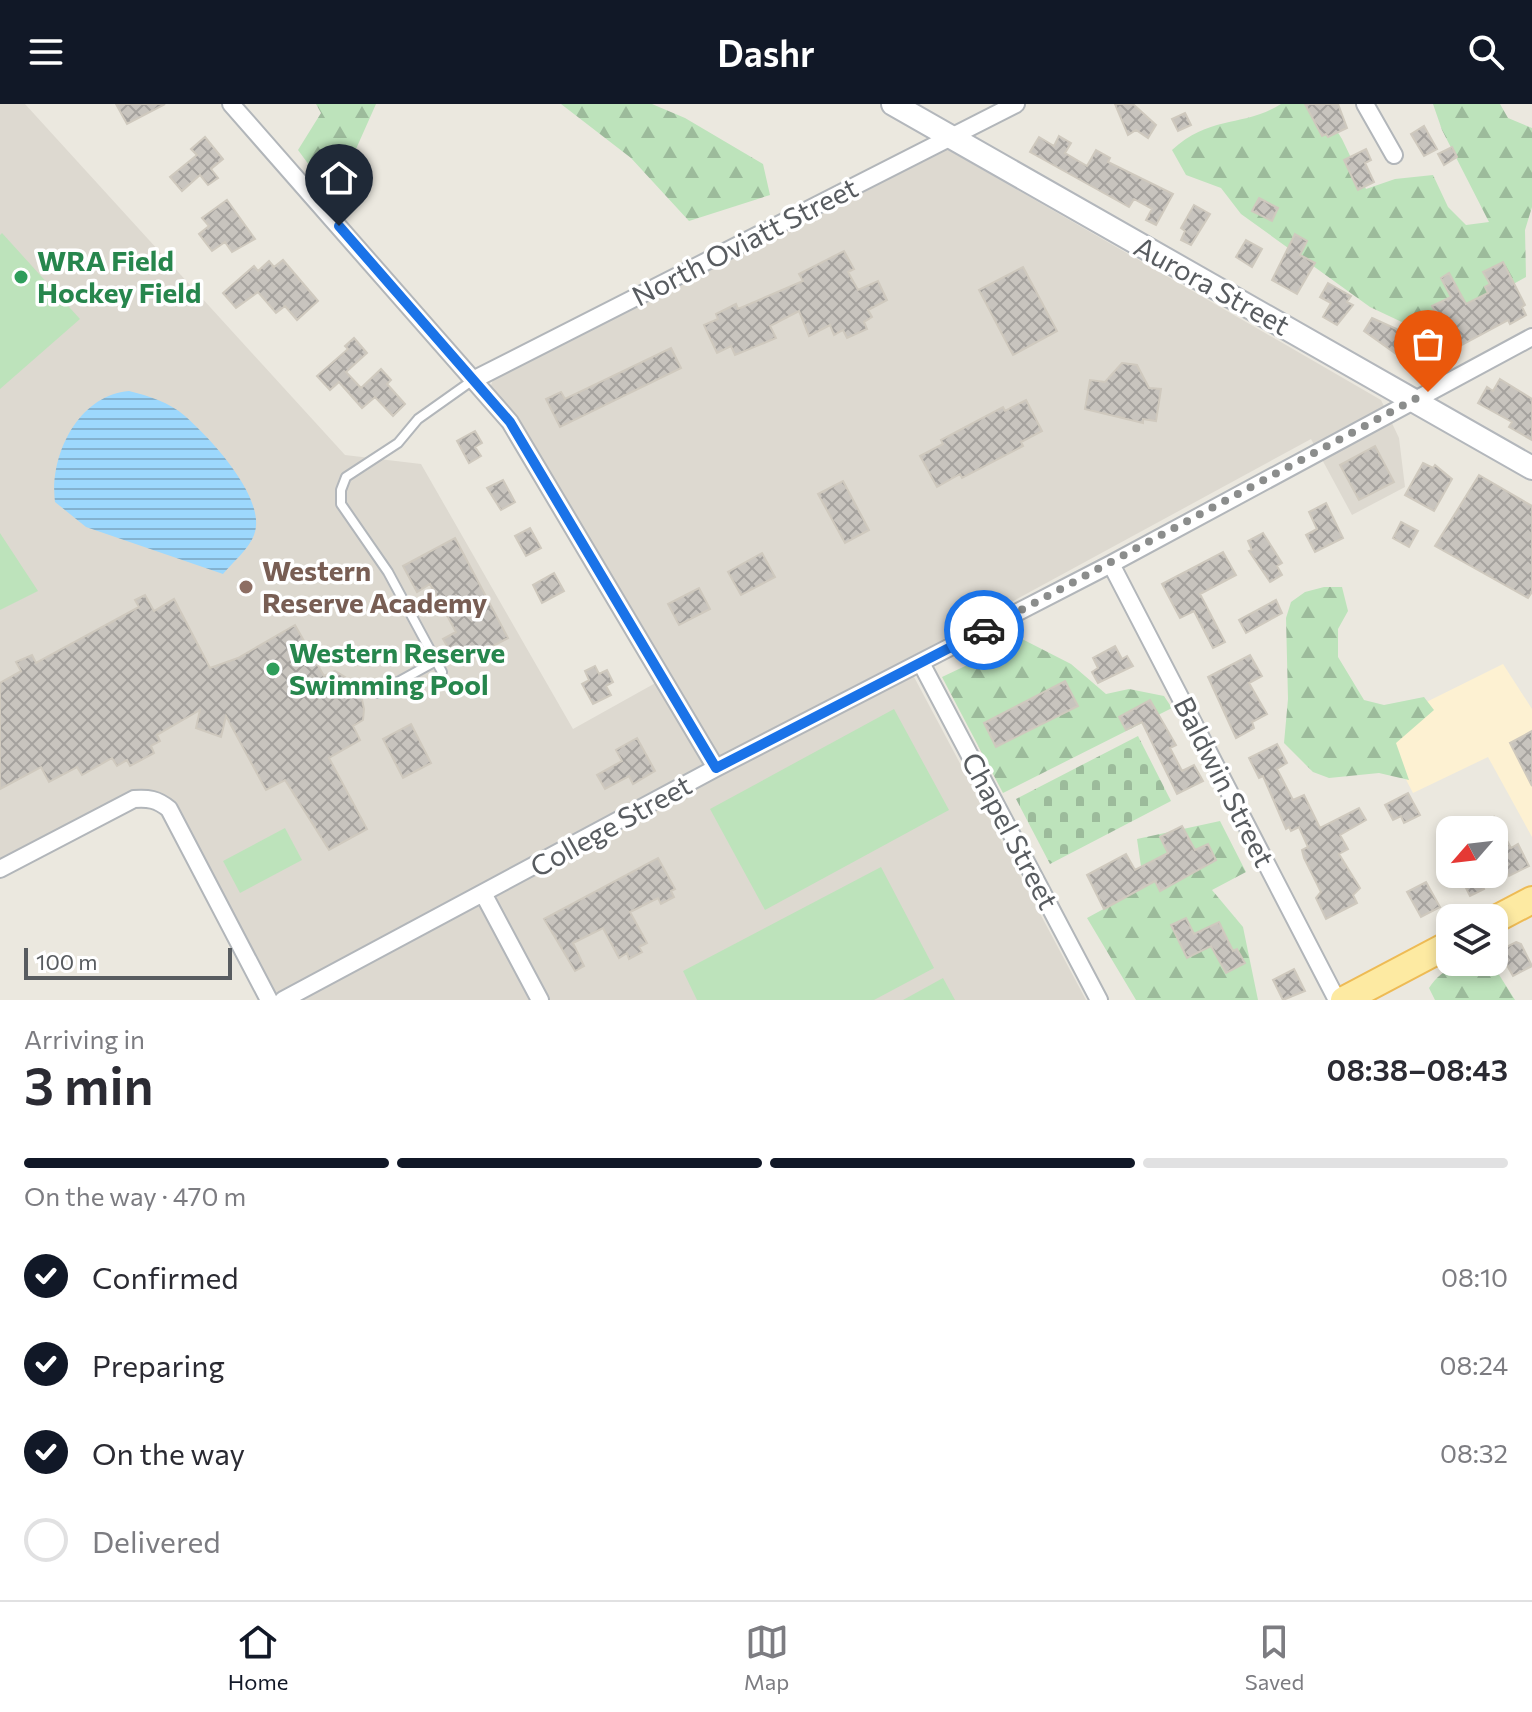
<!DOCTYPE html>
<html lang="en">
<head>
<meta charset="utf-8">
<style>
  body { margin:0; font-family:Commissioner,sans-serif; background:#f2f2f3; color:#2b2b33; height:100vh; display:flex; flex-direction:column; font-size:30px; white-space:nowrap }
  * { box-sizing:border-box; margin:0 }
  p { font-size:26px; color:#7c7c81 }
  .icon { flex:none; width:44px; height:44px; fill:none; stroke:currentColor; stroke-width:2; stroke-linecap:round; stroke-linejoin:round }
  .map { position:relative; height:896px; overflow:hidden }
  .panel { display:flex; flex-direction:column; background:#fff; flex:1 }
  .panel>* { flex:none }
  .needle { width:52px; rotate:242deg }
  .controls { position:absolute; left:1436px; top:712px; display:grid; gap:16px }
  .controls a { display:grid; place-items:center; width:72px; height:72px; border-radius:16px; background:#fff; box-shadow:0 4px 12px #0003; font-size:40px }
  .scale { position:absolute; left:24px; bottom:20px; width:208px; box-sizing:border-box; padding-left:8px; border:4px solid #585c60; border-top:0; font-size:22px; line-height:28px; white-space:nowrap; color:#585c60; -webkit-text-stroke:6px #fff; paint-order:stroke }
  .pin { position:absolute; display:grid; place-items:center; width:68px; height:68px; color:#fff; margin:-82px -34px; border-radius:50% 50% 50% 0; rotate:-45deg; box-shadow:0 0 8px #0007 }
  .pin .icon { rotate:45deg }
  .courier { position:absolute; display:grid; place-items:center; width:80px; height:80px; margin:-40px; border:6px solid #1a73e8; border-radius:50%; background:#fff; color:#222; box-shadow:0 2px 10px #0007 }
  .head em { font-style:normal; font-weight:600 }
  .head div { display:flex; flex-direction:column-reverse }
  .head { display:flex; align-items:center; justify-content:space-between; height:136px; padding:0 24px }
  h1 { font-size:52px; font-weight:600; line-height:60px }
  .bar { display:grid; grid-template-columns:repeat(4,1fr); gap:12px 8px; align-content:center; height:96px; padding:0 24px }
  .bar i { height:10px; border-radius:6px; background:#e1e1e2 }
  .bar .current { background:#111827 }
  .bar p { grid-column:span 4 }
  ol { padding:0 24px; list-style:none }
  li { display:flex; align-items:center; gap:24px; height:88px }
  li p { margin-inline-start:auto }
  li .icon { padding:8px; border-radius:50%; background:#111827; color:#fff; stroke-width:4 }
  li:last-child { color:#7c7c81 }
  li i { width:44px; height:44px; border:4px solid #e1e1e2; border-radius:50% }
  header { display:flex; justify-content:space-between; align-items:center; height:104px; padding:0 24px; background:#111827; color:#fff; font-size:36px; font-weight:600 }
  .tabs { display:flex; justify-content:space-around; align-items:center; height:112px; border-top:2px solid #e1e1e2; background:#fff; font-size:22px; color:#7c7c81 }
  .tabs a { display:grid; justify-items:center; gap:4px }
  .tabs .current { color:#111827 }
  .map>svg:first-child { display:block }
</style>
</head>
<body>
<header><svg class="icon" aria-label="menu" viewBox="0 0 24 24"><path d="M4 6h16M4 12h16M4 18h16"/></svg>Dashr<svg class="icon" aria-label="search" viewBox="0 0 24 24"><circle cx="10" cy="10" r="6"/><path d="M15 15l6 6"/></svg></header>
<div class="map">
<svg width="1532" height="896" viewBox="0 0 1532 896">
  <defs>
    <pattern id="forest-firs" width="22" height="20" patternUnits="userSpaceOnUse" patternTransform="scale(2)"><rect width="22" height="20" fill="#bde3bb"/><path d="M5 1l3.5 6h-7zM16 11l3.5 6h-7z" fill="#9cbb9b"/></pattern>
    <pattern id="cemetery-stones" width="16" height="16" patternUnits="userSpaceOnUse" patternTransform="scale(2)"><rect width="16" height="16" fill="#bde3bb"/><path d="M2 7V4a2 2 0 0 1 4 0v3zM10 15v-3a2 2 0 0 1 4 0v3z" fill="#9cbb9b"/></pattern>
    <pattern id="water-rules" width="6" height="5" patternUnits="userSpaceOnUse" patternTransform="scale(2)"><rect width="6" height="5" fill="#9dd8fd"/><path d="M0 2.5h6" fill="none" stroke="#83b2d0"/></pattern>
    <pattern id="building-cross-hatch" width="8" height="8" patternUnits="userSpaceOnUse" patternTransform="scale(2)"><rect width="8" height="8" fill="#c8c4be"/><path d="M0 0l8 8M0 8l8-8" fill="none" stroke="#a5a29e"/></pattern>
  </defs>
  <rect width="100%" height="100%" fill="#ebe8df"/>
  <path fill="#fdf1d2" d="M1503 560 1532 605V733L1488 653 1413 689 1378 622Z"/>
  <path fill="#ddd9d0" d="M0 0H25L345 351 421 360 573 625 668 572 490 284 495 271 945 44 1381 296 1399 334 1405 383 1352 411 1311 335 905 556 1086 896H269L169 705 148 694 0 765Z"/>
  <path fill="#bde3bb" d="M2 129 80 215 0 285V131Z
    M0 429 38 487 0 506Z
    M894 605 949 706 765 806 710 705Z
    M285 724 302 756 240 789 223 757Z
    M881 763 934 864 874 896H697L683 867Z
    M943 874 955 896H903Z"/>
  <path fill="url(#forest-firs)" d="M316 0H376L356 45 355 77 331 91 298 46 321 9Z
    M561 0H652L685 14 763 60 770 91 689 117 631 54Z
    M1281 0H1320L1342 35 1366 85 1395 75 1433 71 1448 103 1466 121 1489 118 1442 26 1433 0H1500L1508 14 1532 24V103L1525 126 1526 173 1425 229 1370 203 1241 110 1221 84 1186 71 1172 46C1212 10 1243 24 1281 0Z
    M1324 483H1342L1348 507 1338 525V553L1364 596 1384 601 1424 593 1434 606 1396 639 1409 676 1379 669 1329 674 1313 668 1284 639 1288 595 1286 514 1291 498 1305 488Z
    M1022 535 1071 560 1106 590 1129 585 1164 592 1172 604 1003 689 942 573Z
    M1220 717 1246 768 1212 786 1243 823 1258 896H1136L1087 814 1144 783 1137 735Z
    M1491 858 1515 896H1435L1429 884C1444 861 1465 858 1491 858Z"/>
  <path fill="url(#cemetery-stones)" d="M1138 632 1171 697 1050 760 1016 695Z"/>
  <path fill="url(#water-rules)" d="M129 287C149 292 169 298 185 312 210 334 268 395 254 431 249 445 233 458 223 470L86 423 55 398C49 352 78 291 129 287Z"/>
  <path fill="url(#building-cross-hatch)" stroke="#cfc9be" stroke-width="2" d="M116 0H165L127 20Z
    M1115 0H1133L1156 21 1148 34 1136 26 1128 31Z
    M1305 0H1338L1347 24 1328 33 1326 30 1322 32Z
    M1185 9 1191 21 1178 27 1172 15Z
    M1424 22 1437 45 1424 52 1411 30Z
    M1059 32 1071 39 1065 49 1087 62 1096 46 1110 54 1108 58 1173 90 1156 121 1146 116 1152 105 1134 95 1129 103 1030 48 1039 33 1054 42Z
    M205 33 223 55 211 65 218 74 208 81 200 71 182 87 170 73 197 51 191 45Z
    M1452 43 1457 53 1444 61 1438 50Z
    M1366 45 1371 56 1365 59 1374 78 1358 86 1344 56Z
    M1259 94 1278 104 1272 117 1252 107Z
    M227 96 255 135 232 148 225 138 212 147 199 130 209 122 202 114Z
    M1194 101 1210 110 1191 141 1181 136 1185 127 1181 124Z
    M1295 130 1307 137 1300 151 1315 159 1297 190 1272 176Z
    M1246 136 1262 145 1252 163 1236 153Z
    M844 147 854 165 848 168 858 186 878 177 887 196 868 206 872 213 864 218 867 225 847 234 843 226 834 231 830 221 809 232 799 207 770 222 776 234 735 251 731 242 717 249 704 221 718 215 716 210 736 200 738 205 803 177 799 170Z
    M283 156 318 197 297 216 285 202 276 209 258 188 236 204 223 189 254 162 258 167 269 157 274 163Z
    M1503 158 1525 201 1522 203 1526 211 1510 220 1508 216 1460 242 1454 231 1449 234 1432 202 1451 193 1441 174 1449 169 1466 200 1488 189 1485 183 1490 180 1483 168Z
    M1023 163 1057 227 1013 251 979 186Z
    M1328 179 1351 192 1347 198 1353 201 1337 221 1323 213 1331 199 1320 193Z
    M1372 214 1403 228 1407 221 1423 230 1406 257 1364 227Z
    M354 234 367 249 346 268 361 284 381 265 391 276 387 280 405 300 393 312 375 293 362 304 339 278 330 286 317 272 348 245 345 242Z
    M671 244 681 264 560 323 546 295 561 288 565 295Z
    M1122 259 1137 261 1149 284 1161 285 1156 317 1143 315V319L1085 305 1090 276 1105 278Z
    M1500 275 1532 295V336L1509 323 1512 318 1478 299 1487 283 1493 287Z
    M1026 296 1042 327 1021 338 1023 342 962 374 960 370 937 383 920 352 943 340 941 336 1003 303 1005 307Z
    M475 327 482 339 475 343 481 352 469 359 457 337Z
    M1375 342 1394 378 1359 396 1340 361Z
    M1423 359 1433 364 1435 361 1452 375 1434 407 1405 391Z
    M1479 371 1532 402V488L1528 494 1435 442Z
    M503 376 515 398 501 406 487 384Z
    M843 377 869 426 845 439 818 390Z
    M1326 399 1343 434 1315 448 1306 431 1317 425 1309 408Z
    M1401 418 1418 427 1409 443 1393 434Z
    M530 424 541 444 526 452 515 432Z
    M1263 429 1282 459 1277 462 1282 471 1270 478 1249 447 1252 446 1248 437Z
    M455 434 508 534 458 561 443 535 456 528 430 480 417 488 403 462Z
    M1223 448 1236 471 1200 490 1225 538 1213 544 1194 507 1180 514 1162 480Z
    M762 449 775 473 741 491 728 468Z
    M554 469 564 487 542 499 533 481Z
    M699 484 710 505 679 521 668 500Z
    M145 491 154 507 174 495 210 564 238 554 295 521 324 572 335 567 353 578 360 586 364 605 363 616 353 622 360 636 329 654 367 725 329 746 285 676 266 686 226 612 221 633 196 624 200 606 157 631 160 637 151 642 154 649 130 662 127 656 117 662 112 654 82 671 77 663 49 678 41 663 0 685V579L21 567 16 558 32 551 36 559 139 503 135 496Z
    M1276 496 1282 509 1246 529 1239 516Z
    M1115 542 1122 555 1127 552 1133 562 1098 579 1092 568 1098 564 1093 554Z
    M1250 551 1262 572 1249 579 1267 610 1252 618 1254 624 1236 634 1208 573Z
    M595 562 599 570 607 566 613 578 606 582 611 591 593 600 582 580 589 576 585 567Z
    M1065 577 1078 602 996 643 984 619Z
    M1150 596 1176 641 1170 644 1182 667 1194 661 1203 677 1177 690 1142 618 1126 626 1119 613Z
    M411 620 431 659 403 674 383 635Z
    M1532 627V682L1510 639Z
    M637 634 655 667 633 680 629 672 605 685 597 671 622 657 616 646Z
    M1277 640 1287 659 1277 665 1293 696 1304 691 1320 724 1359 704 1366 716 1340 731 1348 745 1339 750 1360 784 1353 791 1357 799 1326 815 1316 794 1321 788 1304 754 1302 746 1308 743 1299 723 1291 727 1289 723 1286 725 1263 672 1259 674 1249 654Z
    M1408 689 1420 711 1404 719 1401 712 1393 716 1385 701Z
    M1494 712 1511 744 1518 740 1529 762 1509 772 1494 741Z
    M1182 722 1195 746 1208 740 1216 756 1160 787 1155 777 1104 805 1087 771 1126 750 1135 766 1168 749 1160 733Z
    M658 754 675 785 671 787 674 793 661 800 658 794 630 808 647 839 639 843 642 848 629 855 627 849 619 854 603 824 573 839 584 862 575 867 544 815Z
    M1459 770H1476L1484 785 1470 792Z
    M1426 778 1440 803 1421 813 1407 788Z
    M1186 814 1194 830 1219 818 1233 847 1237 845 1245 859 1226 869 1211 842 1187 854 1171 821Z
    M1516 838 1521 840 1532 862 1513 872 1499 847Z
    M1294 865 1305 887 1283 896 1273 876Z"/>
  <g fill="none" stroke-linecap="round" stroke-linejoin="round">
    <defs>
      <path id="lane" d="M442 568 388 468 341 400V386L346 373 398 339 418 315 473 276
        M378 589 436 557"/>
      <path id="street" d="M231 0 510 318 716 664
        M1365 0 1394 51
        M473 276 1016 0
        M1111 460 1337 896
        M921 559 1099 896
        M0 765 134 695C148 694 157 695 169 705L269 896
        M484 791 540 896
        M283 896 716 664 1111 460 1532 233"/>
      <path id="secondary" d="M893 0 1532 364"/>
      <path id="primary" d="M1494 816 1532 796
        M1344 896 1450 840"/>
    </defs>
    <use href="#lane" stroke="#b2b6ba" stroke-width="12"/>
    <use href="#street" stroke="#b2b6ba" stroke-width="20"/>
    <use href="#secondary" stroke="#b3b7bc" stroke-width="26"/>
    <use href="#primary" stroke="#eb5" stroke-width="30"/>
    <use href="#lane" stroke="#fff" stroke-width="8"/>
    <use href="#street" stroke="#fff" stroke-width="16"/>
    <use href="#secondary" stroke="#fff" stroke-width="22"/>
    <use href="#primary" stroke="#fdeaa2" stroke-width="26"/>
  </g>
  <g fill="none" stroke-linecap="round" stroke-linejoin="round">
    <path stroke="#8b8d8c" stroke-width="8" stroke-dasharray="0 14.4" d="M984 526 1428 288"/>
    <path stroke="#1a73e8" stroke-width="10" d="M339 122 510 318 716 664 984 526"/>
  </g>
  <g fill="#2e9e5b" stroke="#fff" stroke-width="3">
    <circle cx="21" cy="173" r="8"/>
    <circle cx="273" cy="565" r="8"/>
  </g>
  <circle fill="#8d6e63" stroke="#fff" stroke-width="3" cx="246" cy="483" r="8"/>
  <g text-anchor="middle" stroke-width="7" stroke-linejoin="round" paint-order="stroke">
    <g font-size="28" fill="#585c60" stroke="#fff">
      <text transform="translate(745 138) rotate(-27)" y="10">North Oviatt Street</text>
      <text transform="translate(1212 182) rotate(29)" y="10">Aurora Street</text>
      <text transform="translate(1224 678) rotate(63)" y="10">Baldwin Street</text>
      <text transform="translate(611 722) rotate(-29)" y="10">College Street</text>
      <text transform="translate(1010 727) rotate(62)" y="10">Chapel Street</text>
    </g>
    <g font-size="28" font-weight="bold" fill="#27864d" stroke="#fff" text-anchor="start">
      <text x="37" y="167">WRA Field<tspan x="37" dy="32">Hockey Field</tspan></text>
      <text x="289" y="559">Western Reserve<tspan x="289" dy="32">Swimming Pool</tspan></text>
    </g>
    <g font-size="28" font-weight="bold" fill="#785e54" stroke="#fff" text-anchor="start">
      <text x="262" y="477">Western<tspan x="262" dy="32">Reserve Academy</tspan></text>
    </g>
  </g>
</svg>
<div class="controls">
<a><svg class="needle" viewBox="-14 -14 28 28"><path d="M0-13l5 13h-10z" fill="#e53935"/><path d="M0 13l5-13h-10z" fill="#7c7c81"/></svg></a>
<a><svg class="icon" aria-label="layers" viewBox="0 0 24 24"><path d="M12 4l9 5-9 5-9-5zM3 14l9 5 9-5"/></svg></a>
</div>
<div class="scale">100 m</div>
<div class="pin" style="left:1428px;top:288px;background:#ea580c"><svg class="icon" aria-label="bag" viewBox="0 0 24 24"><path d="M5 8h14l-1 12H6zM9 8a3 3 0 0 1 6 0"/></svg></div>
<div class="pin" style="left:339px;top:122px;background:#1f2937"><svg class="icon" aria-label="home" viewBox="0 0 24 24"><path d="M3 11l9-7 9 7M6 9v11h12V9"/></svg></div>
<div class="courier" style="left:984px;top:526px"><svg class="icon" aria-label="car" viewBox="0 0 24 24"><path d="M5 17H2v-5l4-1 3-4h7l3 4 3 1v5h-3M9 17h6M6 11h13"/><circle cx="7" cy="17" r="2"/><circle cx="17" cy="17" r="2"/></svg></div>
</div>
<section class="panel">
<div class="head"><div><h1>3 min</h1><p>Arriving in</p></div><em>08:38–08:43</em></div>
<div class="bar"><i class="current"></i><i class="current"></i><i class="current"></i><i></i><p>On the way · 470 m</p></div>
<ol>
<li><svg class="icon" aria-label="check" viewBox="0 0 24 24"><path d="M5 12l5 5 9-10"/></svg>Confirmed<p>08:10</p></li>
<li><svg class="icon" aria-label="check" viewBox="0 0 24 24"><path d="M5 12l5 5 9-10"/></svg>Preparing<p>08:24</p></li>
<li><svg class="icon" aria-label="check" viewBox="0 0 24 24"><path d="M5 12l5 5 9-10"/></svg>On the way<p>08:32</p></li>
<li><i></i>Delivered</li>
</ol>
</section>
<nav class="tabs">
<a class="current"><svg class="icon" aria-label="home" viewBox="0 0 24 24"><path d="M3 11l9-7 9 7M6 9v11h12V9"/></svg>Home</a>
<a><svg class="icon" aria-label="map" viewBox="0 0 24 24"><path d="M3 6l6-2 6 2 6-2v14l-6 2-6-2-6 2zM9 4v14M15 6v14"/></svg>Map</a>
<a><svg class="icon" aria-label="saved" viewBox="0 0 24 24"><path d="M7 4h10v16l-5-4-5 4z"/></svg>Saved</a>
</nav>
</body>
</html>
